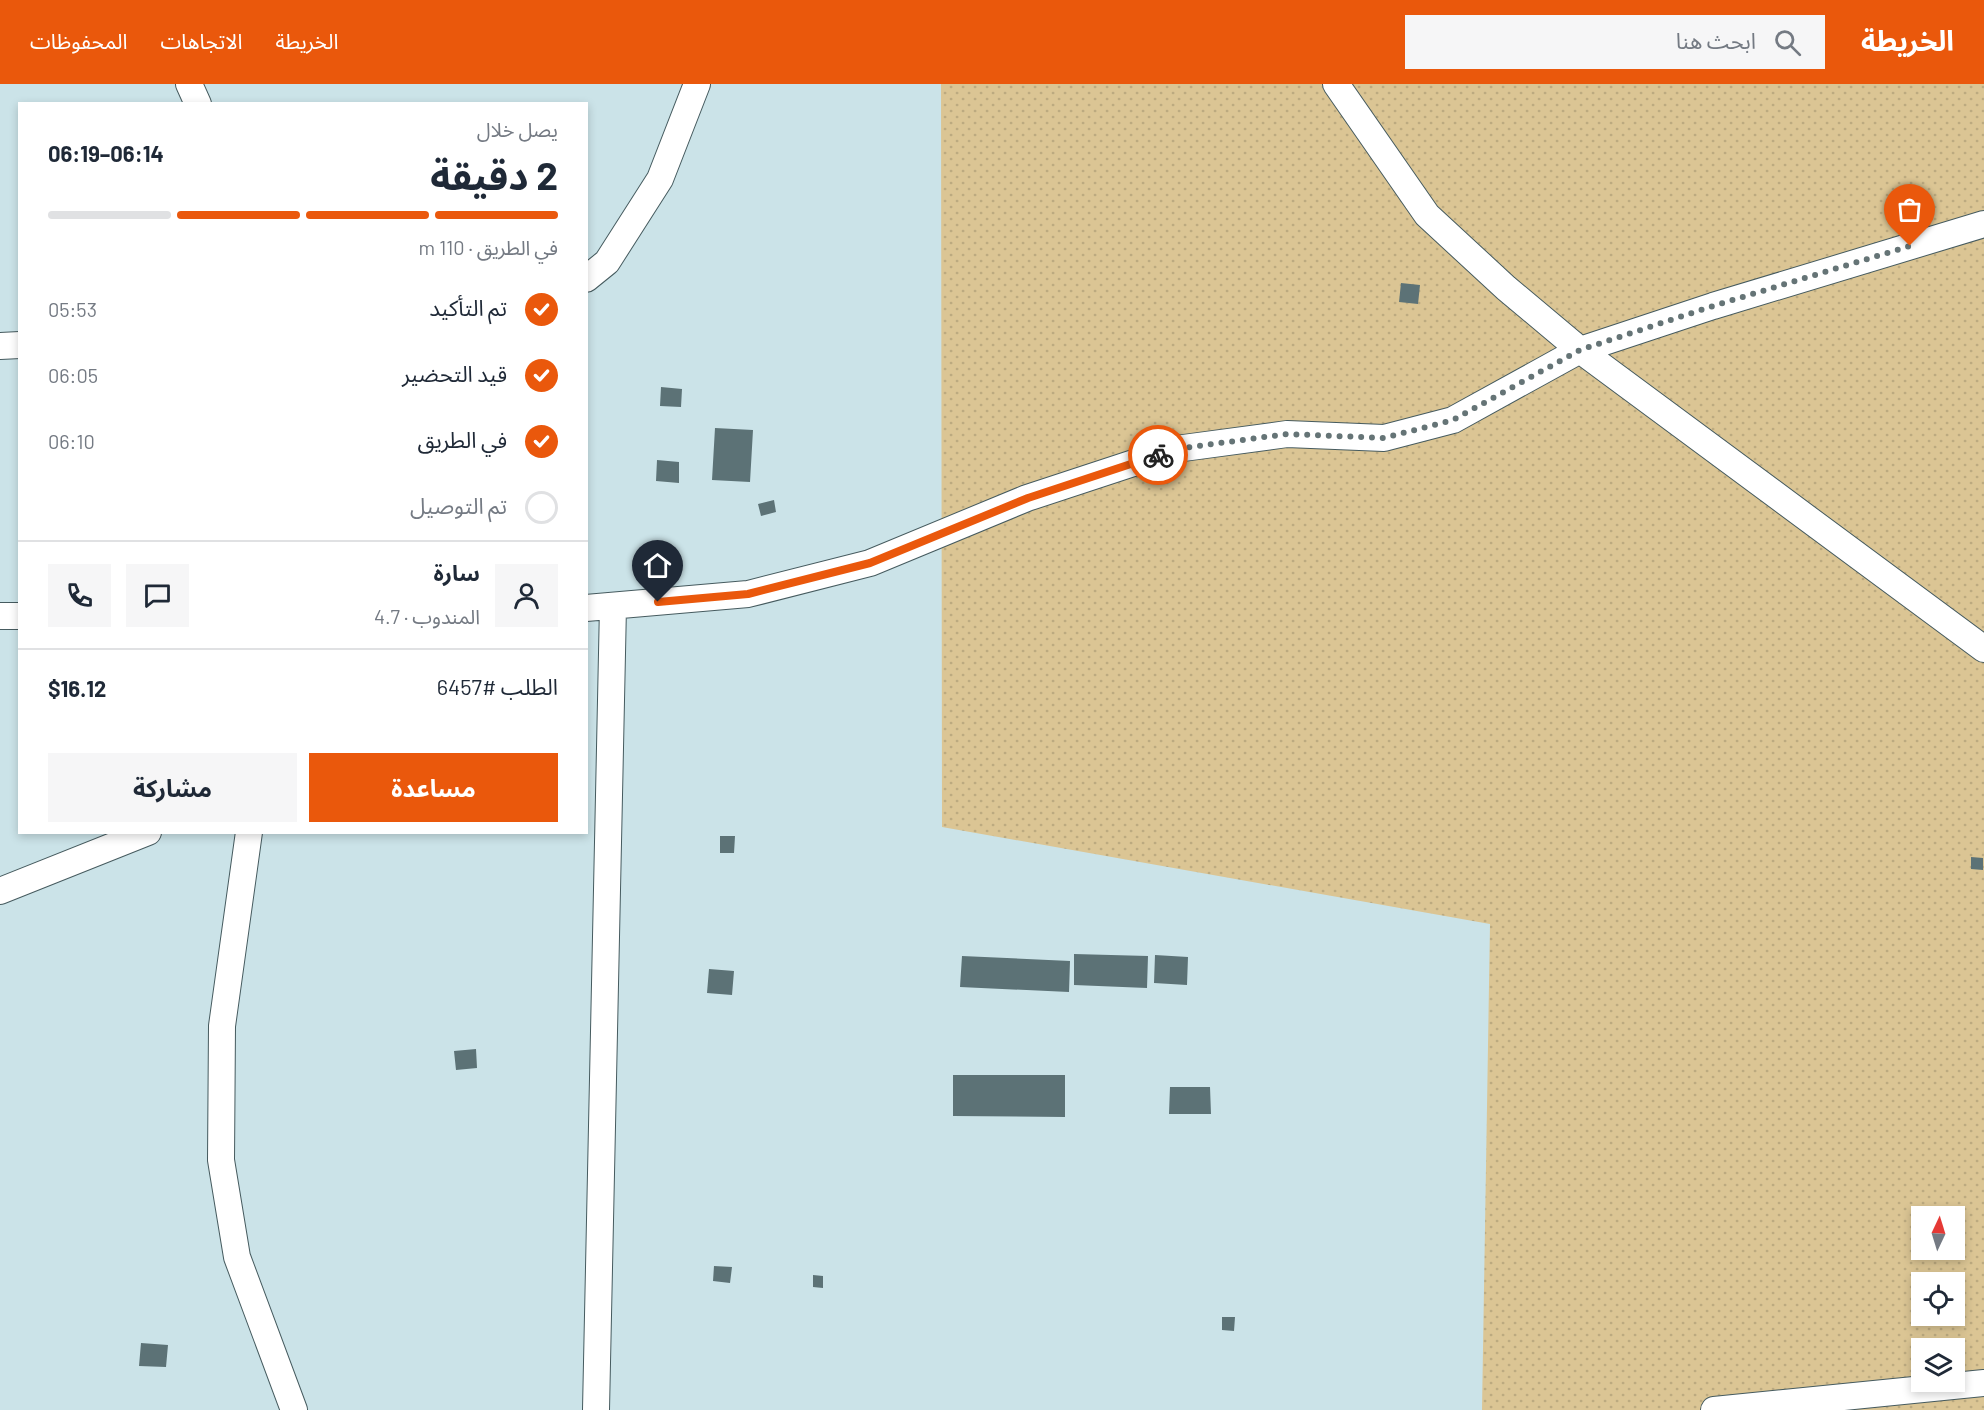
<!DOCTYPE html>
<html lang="ar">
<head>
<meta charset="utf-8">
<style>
  body { margin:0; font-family:Barlow,"Noto Sans Arabic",sans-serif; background:#f6f6f7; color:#1f2937; direction:rtl; height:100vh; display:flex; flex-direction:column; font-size:22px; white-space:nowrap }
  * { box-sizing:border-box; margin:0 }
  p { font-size:20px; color:#747a83 }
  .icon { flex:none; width:33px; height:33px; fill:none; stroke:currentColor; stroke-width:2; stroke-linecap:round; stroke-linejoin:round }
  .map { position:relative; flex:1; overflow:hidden; direction:ltr }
  .panel { position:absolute; left:18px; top:18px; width:570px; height:732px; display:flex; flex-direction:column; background:#fff; border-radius:0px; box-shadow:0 3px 9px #0003; direction:rtl }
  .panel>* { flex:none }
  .needle { width:39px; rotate:4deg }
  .fabs { position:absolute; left:1911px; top:1122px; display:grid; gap:12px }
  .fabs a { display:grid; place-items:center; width:54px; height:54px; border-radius:0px; background:#fff; box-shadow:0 3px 9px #0003; font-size:30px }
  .pin { position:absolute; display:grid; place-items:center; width:51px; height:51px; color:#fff; margin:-62px -26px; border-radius:50% 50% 50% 0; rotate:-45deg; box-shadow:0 0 6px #0007 }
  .pin .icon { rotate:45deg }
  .courier { position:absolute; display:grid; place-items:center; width:60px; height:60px; margin:-30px; border:4px solid #ea580c; border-radius:50%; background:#fff; color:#222; box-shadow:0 2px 8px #0007 }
  .headline em { font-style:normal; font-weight:700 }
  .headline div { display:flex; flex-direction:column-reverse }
  .headline { display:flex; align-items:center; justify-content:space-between; height:102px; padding:0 30px }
  h1 { font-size:39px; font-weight:700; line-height:45px }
  .bar { display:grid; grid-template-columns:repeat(4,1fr); gap:9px 6px; align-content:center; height:72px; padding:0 30px }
  .bar i { height:8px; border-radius:4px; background:#e0e1e3 }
  .bar .active { background:#ea580c }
  .bar p { grid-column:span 4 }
  .line { display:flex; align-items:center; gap:15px; padding:0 30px; border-top:2px solid #e0e1e3 }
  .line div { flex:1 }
  .round { display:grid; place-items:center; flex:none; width:63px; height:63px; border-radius:0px; background:#f6f6f7 }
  ol { padding:0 30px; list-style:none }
  li { display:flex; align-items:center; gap:18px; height:66px }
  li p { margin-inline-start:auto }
  li .icon { padding:6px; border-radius:50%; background:#ea580c; color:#fff; stroke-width:4 }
  li:last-child { color:#747a83 }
  li i { width:33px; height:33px; border:3px solid #e0e1e3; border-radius:50% }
  .primary-button { display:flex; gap:12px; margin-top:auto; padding:12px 30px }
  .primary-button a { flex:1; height:69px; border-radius:0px; background:#ea580c; color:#fff; font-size:24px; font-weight:700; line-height:69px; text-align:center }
  .primary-button a+a { background:#f6f6f7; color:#1f2937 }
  header { display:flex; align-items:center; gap:36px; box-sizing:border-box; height:84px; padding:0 30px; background:#ea580c; color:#fff }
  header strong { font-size:28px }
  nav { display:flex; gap:33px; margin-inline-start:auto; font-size:21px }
  .search { width:420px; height:54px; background:#f6f6f7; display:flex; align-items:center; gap:15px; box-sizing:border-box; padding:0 21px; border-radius:0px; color:#747a83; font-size:22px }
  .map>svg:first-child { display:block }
</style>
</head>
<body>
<header>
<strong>الخريطة</strong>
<div class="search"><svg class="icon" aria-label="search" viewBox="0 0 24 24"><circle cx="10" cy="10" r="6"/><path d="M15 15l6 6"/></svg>ابحث هنا</div>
<nav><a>الخريطة</a><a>الاتجاهات</a><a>المحفوظات</a></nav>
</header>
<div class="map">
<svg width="1984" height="1326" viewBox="0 0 1984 1326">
  <defs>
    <pattern id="grass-dots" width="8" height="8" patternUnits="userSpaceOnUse" patternTransform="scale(1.5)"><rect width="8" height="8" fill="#dbc594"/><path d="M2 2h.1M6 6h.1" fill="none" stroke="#bcaa80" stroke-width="1.8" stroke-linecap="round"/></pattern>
  </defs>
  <rect width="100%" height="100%" fill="#cbe3e8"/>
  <path fill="url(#grass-dots)" fill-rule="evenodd" d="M941 0H1984V1326H1482L1490 840 942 743ZM1922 1132H1954V1166H1922ZM1922 1198H1954V1232H1922ZM1922 1264H1954V1298H1922Z"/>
  <path fill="#5c7276" d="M1401 199 1420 201 1418 220 1399 218Z
    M661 303 682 305 681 323 660 322Z
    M715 344 753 346 750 398 712 396Z
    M657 376 679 378V399L656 397Z
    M774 416 776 428 761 432 758 420Z
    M720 752H735L734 769H720Z
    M1971 773 1983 774V786L1971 785Z
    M1074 870 1148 872 1147 904 1074 901Z
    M1155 871 1188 873 1187 901 1154 899Z
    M962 872 1070 877 1069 908 960 903Z
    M709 885 734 887 732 911 707 909Z
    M476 965 477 984 456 986 454 967Z
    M953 991H1065V1033L953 1032Z
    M1170 1003H1210L1211 1030H1169Z
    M714 1182 732 1183 730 1199 713 1197Z
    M813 1191 823 1192V1204L813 1203Z
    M1222 1233H1235L1234 1247 1222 1246Z
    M141 1259 168 1261 166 1283 139 1282Z"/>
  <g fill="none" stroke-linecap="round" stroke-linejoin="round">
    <defs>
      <path id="street" d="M189 0 198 20
        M1336 0 1427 131 1506 204 1580 266 1984 565
        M586 195 607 178 660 95 697 0
        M0 262 20 261
        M586 524 748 510 870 479 1027 414 1176 365 1287 350 1384 354 1453 336 1580 266 1713 222 1984 140
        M0 532H20
        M249 748 222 942 221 1076 237 1173 294 1326
        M0 807 148 748
        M596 1326 613 522
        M1714 1326 1984 1299"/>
    </defs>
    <use href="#street" stroke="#465b5f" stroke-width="28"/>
    <use href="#street" stroke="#fff" stroke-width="26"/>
  </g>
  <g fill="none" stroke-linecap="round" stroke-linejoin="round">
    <path stroke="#657476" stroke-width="6" stroke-dasharray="0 10.8" d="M1158 371 1176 365 1287 350 1384 354 1453 336 1580 266 1713 222 1910 162"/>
    <path stroke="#ea580c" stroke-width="8" d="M658 518 748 510 870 479 1028 414 1158 371"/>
  </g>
</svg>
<div class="fabs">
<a><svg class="needle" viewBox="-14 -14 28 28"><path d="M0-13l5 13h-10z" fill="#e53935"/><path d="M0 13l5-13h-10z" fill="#747a83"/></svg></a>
<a><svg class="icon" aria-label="locate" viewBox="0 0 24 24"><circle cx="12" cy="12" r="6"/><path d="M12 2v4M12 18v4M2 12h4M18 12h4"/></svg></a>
<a><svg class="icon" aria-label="layers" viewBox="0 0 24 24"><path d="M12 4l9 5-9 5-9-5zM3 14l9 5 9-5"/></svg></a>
</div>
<div class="pin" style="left:1910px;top:162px;background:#ea580c"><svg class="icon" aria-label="bag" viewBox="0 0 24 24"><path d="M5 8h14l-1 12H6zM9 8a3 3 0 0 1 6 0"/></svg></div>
<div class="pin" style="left:658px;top:518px;background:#1f2937"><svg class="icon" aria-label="home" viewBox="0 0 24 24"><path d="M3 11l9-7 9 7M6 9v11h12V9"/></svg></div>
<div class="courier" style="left:1158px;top:371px"><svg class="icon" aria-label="bike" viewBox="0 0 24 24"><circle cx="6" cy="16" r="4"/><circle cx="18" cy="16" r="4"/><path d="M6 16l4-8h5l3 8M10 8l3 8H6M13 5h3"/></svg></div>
<section class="panel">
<div class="headline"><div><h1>2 دقيقة</h1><p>يصل خلال</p></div><em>06:14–06:19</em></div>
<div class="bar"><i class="active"></i><i class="active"></i><i class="active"></i><i></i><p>في الطريق · 110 m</p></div>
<ol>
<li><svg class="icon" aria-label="check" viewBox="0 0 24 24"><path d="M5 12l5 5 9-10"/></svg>تم التأكيد<p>05:53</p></li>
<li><svg class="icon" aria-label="check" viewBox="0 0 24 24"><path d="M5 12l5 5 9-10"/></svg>قيد التحضير<p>06:05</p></li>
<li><svg class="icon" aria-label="check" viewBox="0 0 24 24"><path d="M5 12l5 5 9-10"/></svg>في الطريق<p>06:10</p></li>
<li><i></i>تم التوصيل</li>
</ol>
<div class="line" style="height:108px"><a class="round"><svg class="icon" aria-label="person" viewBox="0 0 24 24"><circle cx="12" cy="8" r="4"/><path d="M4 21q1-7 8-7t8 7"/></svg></a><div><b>سارة</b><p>المندوب · 4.7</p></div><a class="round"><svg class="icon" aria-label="chat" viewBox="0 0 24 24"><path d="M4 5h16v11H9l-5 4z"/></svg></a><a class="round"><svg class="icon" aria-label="phone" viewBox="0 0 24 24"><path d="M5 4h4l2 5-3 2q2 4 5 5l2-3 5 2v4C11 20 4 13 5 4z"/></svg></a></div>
<div class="line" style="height:78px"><div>الطلب #6457</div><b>$16.12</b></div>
<div class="primary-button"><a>مساعدة</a><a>مشاركة</a></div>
</section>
</div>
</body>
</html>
